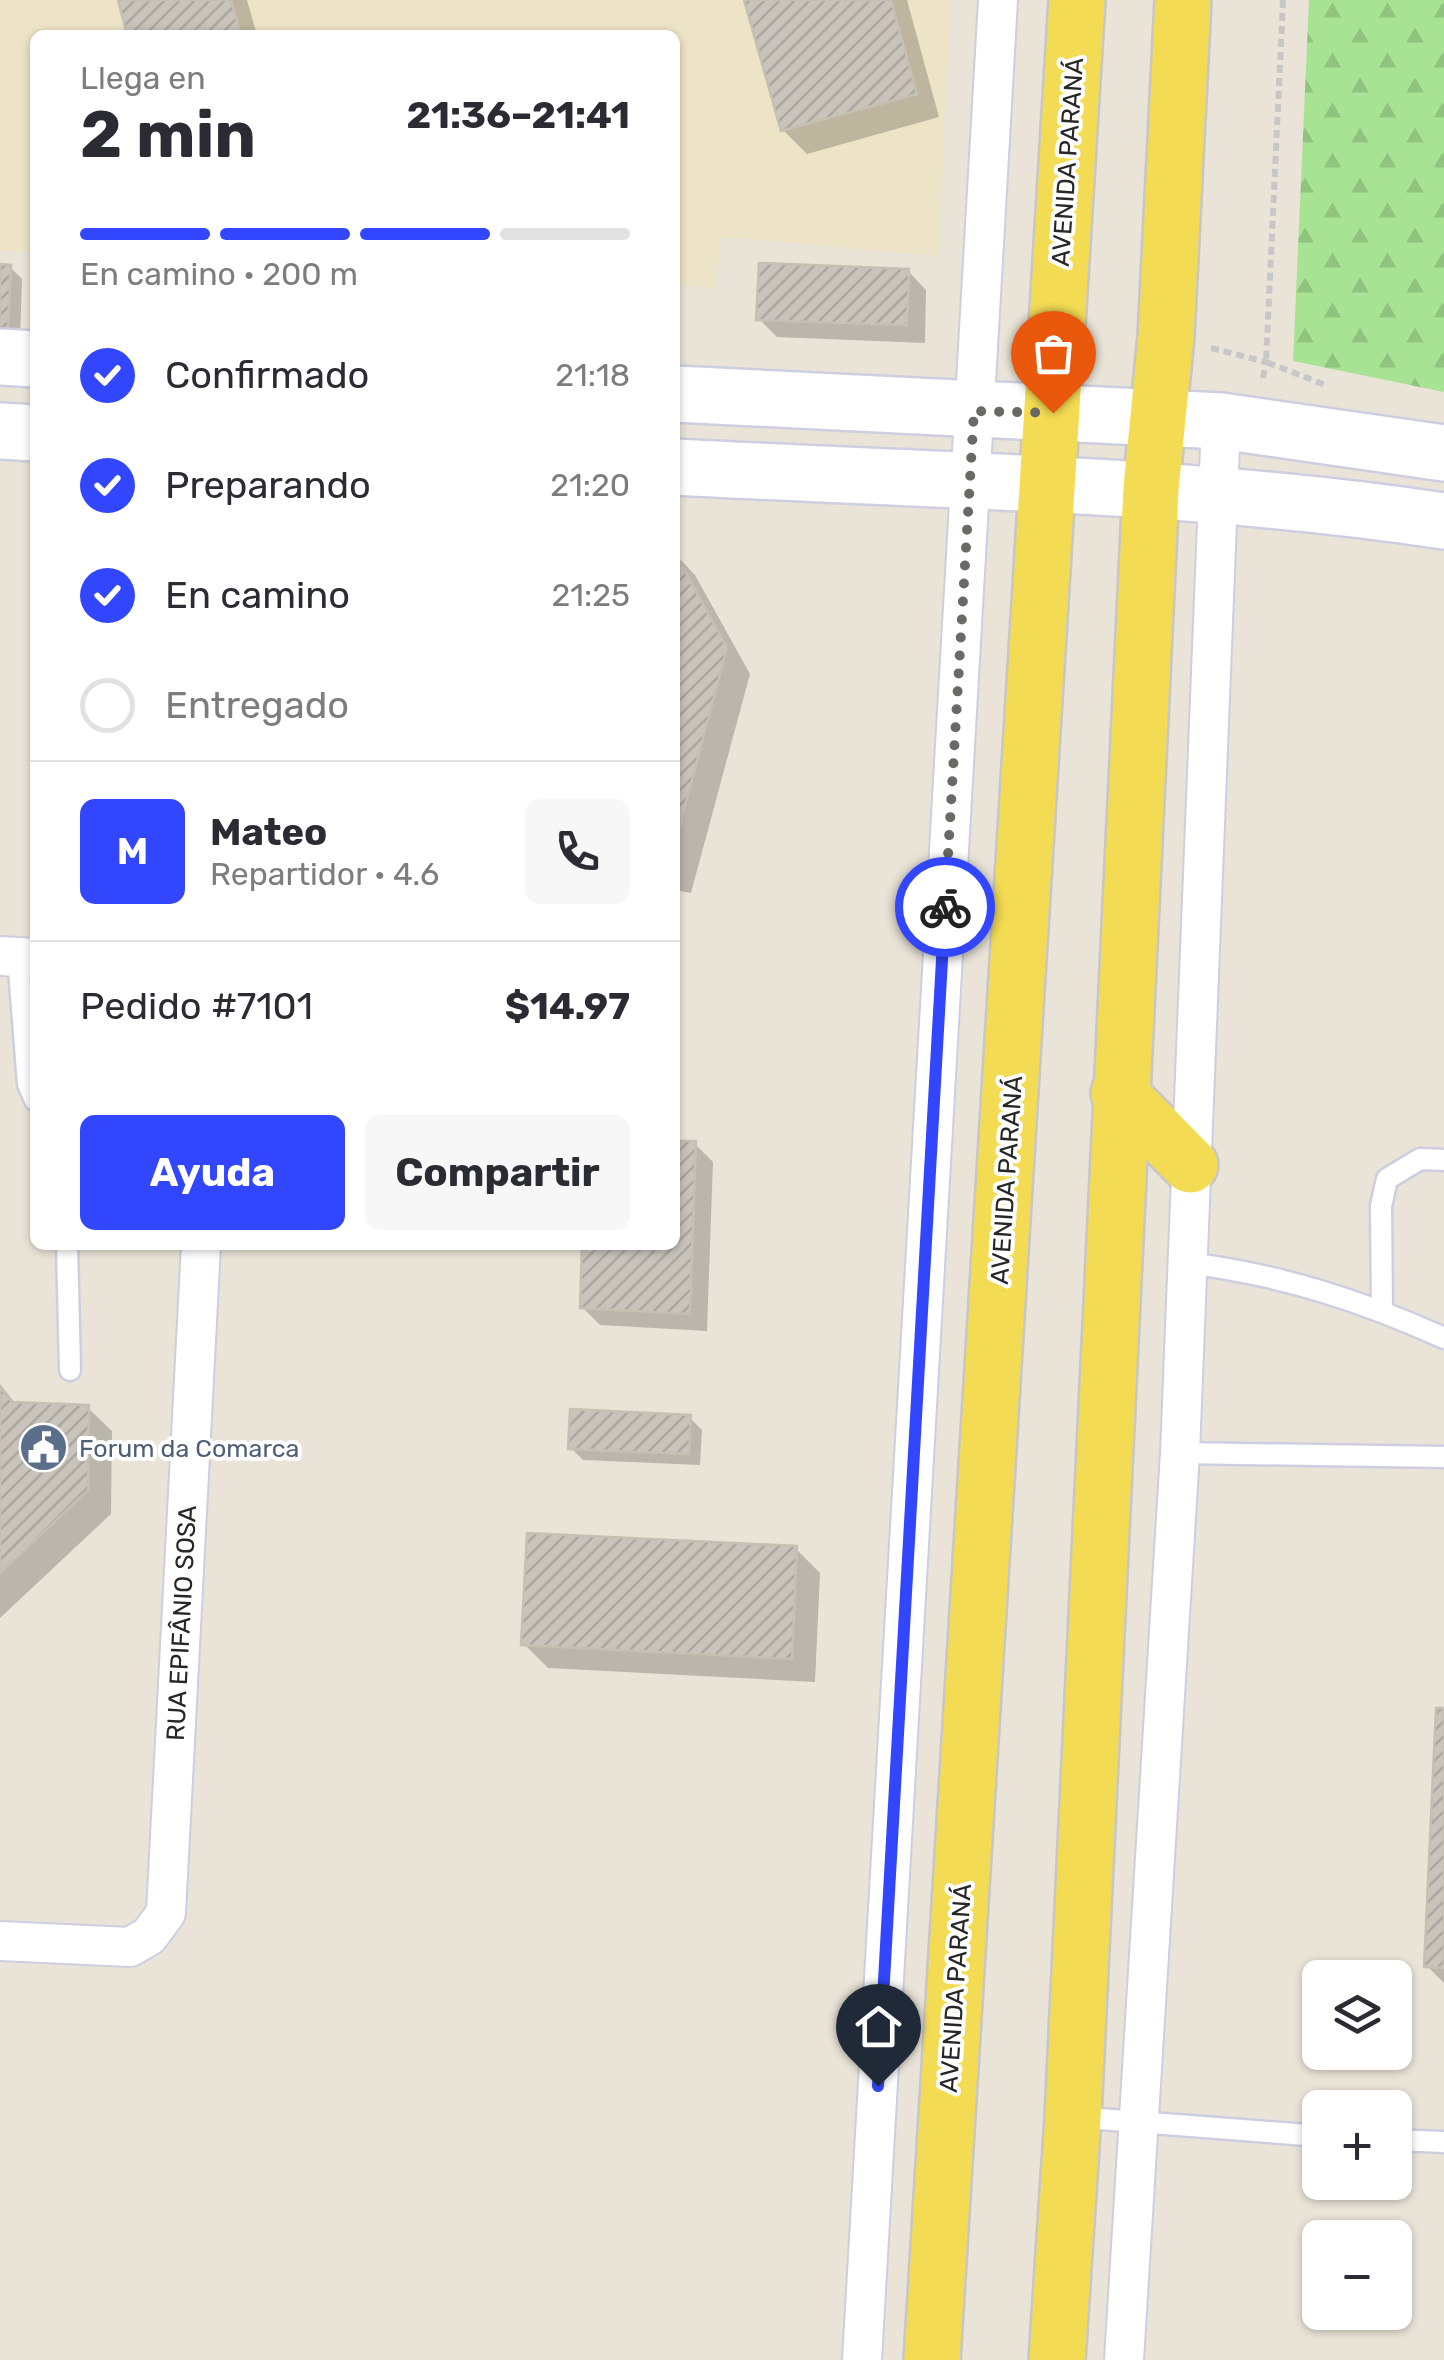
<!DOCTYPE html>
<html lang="es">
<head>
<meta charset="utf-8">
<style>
  body { margin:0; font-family:Rubik,sans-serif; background:#f7f7f7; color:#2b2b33; height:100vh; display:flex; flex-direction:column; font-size:38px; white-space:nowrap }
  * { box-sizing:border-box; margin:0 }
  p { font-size:32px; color:#7c7c81 }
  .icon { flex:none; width:55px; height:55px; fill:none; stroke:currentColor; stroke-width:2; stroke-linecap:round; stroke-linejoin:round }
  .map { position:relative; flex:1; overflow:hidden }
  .sheet { position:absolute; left:30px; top:30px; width:650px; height:1220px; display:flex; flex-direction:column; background:#fff; border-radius:15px; box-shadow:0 2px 8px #0004 }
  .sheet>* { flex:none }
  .fabs { position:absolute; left:1302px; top:1960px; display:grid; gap:20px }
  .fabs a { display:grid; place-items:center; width:110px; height:110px; border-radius:15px; background:#fff; box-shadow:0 2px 8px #0004; font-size:50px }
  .pin { position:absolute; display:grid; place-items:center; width:85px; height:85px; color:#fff; margin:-102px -42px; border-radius:50% 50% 50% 0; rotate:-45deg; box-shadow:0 0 10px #0007 }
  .pin .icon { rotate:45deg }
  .courier { position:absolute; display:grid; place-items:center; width:100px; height:100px; margin:-50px; border:8px solid #3247fd; border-radius:50%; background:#fff; color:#222; box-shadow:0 2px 12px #0007 }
  .summary em { font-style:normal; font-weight:700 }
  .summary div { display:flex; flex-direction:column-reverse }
  .summary { display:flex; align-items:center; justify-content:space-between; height:170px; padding:0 50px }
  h1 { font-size:65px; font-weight:700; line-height:75px }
  .bar { display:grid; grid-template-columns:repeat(4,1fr); gap:15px 10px; align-content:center; height:120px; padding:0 50px }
  .bar i { height:12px; border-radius:8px; background:#e1e1e2 }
  .bar .on { background:#3247fd }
  .bar p { grid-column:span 4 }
  .line { display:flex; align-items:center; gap:25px; padding:0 50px; border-top:2px solid #e1e1e2 }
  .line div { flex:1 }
  .round { display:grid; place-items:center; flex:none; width:105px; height:105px; border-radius:15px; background:#f7f7f7 }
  ol { padding:0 50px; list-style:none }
  li { display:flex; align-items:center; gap:30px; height:110px }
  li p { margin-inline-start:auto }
  li .icon { padding:10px; border-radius:50%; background:#3247fd; color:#fff; stroke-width:4 }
  li:last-child { color:#7c7c81 }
  li i { width:55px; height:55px; border:5px solid #e1e1e2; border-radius:50% }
  .action { display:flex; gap:20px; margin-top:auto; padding:20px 50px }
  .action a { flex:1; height:115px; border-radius:15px; background:#3247fd; color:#fff; font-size:40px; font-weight:700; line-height:115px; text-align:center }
  .action a+a { background:#f7f7f7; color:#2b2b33 }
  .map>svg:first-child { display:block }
</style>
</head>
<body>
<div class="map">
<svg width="1444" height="2360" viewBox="0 0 1444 2360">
  <defs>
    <pattern id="forest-firs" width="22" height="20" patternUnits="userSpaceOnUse" patternTransform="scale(2.5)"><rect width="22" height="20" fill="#a7e392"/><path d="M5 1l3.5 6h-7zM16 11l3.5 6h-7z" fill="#90c37e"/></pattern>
    <pattern id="building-hatch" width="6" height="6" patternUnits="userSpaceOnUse" patternTransform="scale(2.5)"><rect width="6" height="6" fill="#c8c3bb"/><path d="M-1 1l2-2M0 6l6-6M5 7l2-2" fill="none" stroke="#aca8a1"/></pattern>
  </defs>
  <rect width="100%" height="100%" fill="#eae4d8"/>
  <path fill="#ede3c6" d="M0 0H950L938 256 721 237 714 288 675 285V35H35V252L0 251Z"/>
  <path fill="url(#forest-firs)" d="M1309 0H1444V392L1293 361Z"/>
  <path fill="#0003" d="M120 0H247L257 35H130Z
    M747 0H907L939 117 807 154 783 130Z
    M0 266 10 267 22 279 20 341 0 340Z
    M908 271 926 290 925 343 777 337 759 319Z
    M675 554 695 575 750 674 691 893 675 890Z
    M675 1143 695 1144 713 1162 707 1331 600 1325 582 1307 585 1245H675Z
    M0 1384 16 1404 88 1408 112 1431 111 1514 0 1618Z
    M690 1418 702 1430 700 1465 583 1460 571 1448Z
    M796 1549 820 1573 815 1682 548 1668 524 1644Z
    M1444 1711V1983L1427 1966Z"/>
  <path fill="url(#building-hatch)" stroke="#c5c0b2" stroke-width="2.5" d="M118 0H231L241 35H127Z
    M744 0H891L917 94 781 131Z
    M759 263 909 269 907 325 756 320Z
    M0 264 11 265 8 330 0 329Z
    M675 553 727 648 675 844Z
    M675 1141H696L690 1314 580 1308 582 1245H675Z
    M0 1387 12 1402 89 1405 88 1490 0 1573Z
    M570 1409 691 1415 689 1454 568 1449Z
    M527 1533 797 1546 792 1659 521 1645Z
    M1436 1708H1444V1968L1424 1967Z"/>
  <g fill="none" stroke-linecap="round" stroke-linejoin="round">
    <defs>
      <path id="lane" d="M18 957 28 1084 35 1100
        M67 1245 70 1370
        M1187 1263C1278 1274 1360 1300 1444 1338
        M1382 1310 1381 1206 1387 1179 1420 1159 1444 1160
        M1180 1453 1444 1457
        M1073 2117 1320 2136
        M1395 2140 1444 2142"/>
      <path id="street" d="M0 956 35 958
        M0 1941 130 1947 149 1936 166 1913 201 1245
        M862 2360 998 0
        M1124 2360 1180 1453 1221 421"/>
      <path id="secondary" d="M0 357 35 359
        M675 394 1221 421 1444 453
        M0 431 35 433
        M675 467C932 481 1189 483 1444 521"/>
      <path id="primary" d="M1119 1093 1190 1165
        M932 2360 1077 0
        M1057 2360 1073 2117 1151 488 1166 337 1183 0"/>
    </defs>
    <use href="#lane" stroke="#cdcfe1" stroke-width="25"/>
    <use href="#street" stroke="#cdcfe1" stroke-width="42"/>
    <use href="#secondary" stroke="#cdcfe1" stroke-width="60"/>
    <use href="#primary" stroke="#c7c7c7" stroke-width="60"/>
    <path stroke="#c7c7c7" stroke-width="6" stroke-dasharray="8 5" stroke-linecap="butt" d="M1283 0 1266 362 1328 386
      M1211 348 1266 362 1262 383"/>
    <use href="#lane" stroke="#fff" stroke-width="20"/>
    <use href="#street" stroke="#fff" stroke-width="38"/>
    <use href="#secondary" stroke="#fff" stroke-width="55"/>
    <use href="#primary" stroke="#f3db54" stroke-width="55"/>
  </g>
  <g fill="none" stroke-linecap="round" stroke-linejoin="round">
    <path stroke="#6b6965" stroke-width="10" stroke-dasharray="0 18" d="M945 907 974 411 1053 413"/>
    <path stroke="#3247fd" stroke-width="12" d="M878 2086 945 907"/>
  </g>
  <defs>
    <symbol id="civic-disc" viewBox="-11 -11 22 22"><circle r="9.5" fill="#5c6f8a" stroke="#fff"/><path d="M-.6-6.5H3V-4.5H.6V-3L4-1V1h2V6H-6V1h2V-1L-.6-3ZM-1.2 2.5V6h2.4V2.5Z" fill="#fff"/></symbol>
  </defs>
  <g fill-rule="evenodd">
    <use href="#civic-disc" x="16" y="1420" width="55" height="55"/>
  </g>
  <g text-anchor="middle" stroke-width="8" stroke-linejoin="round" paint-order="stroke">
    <g font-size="25" fill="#272727" stroke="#fff">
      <text transform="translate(1067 162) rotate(-86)" y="9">AVENIDA PARANÁ</text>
      <text transform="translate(1006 1180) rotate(-86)" y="9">AVENIDA PARANÁ</text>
      <text transform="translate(181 1623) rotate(-87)" y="9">RUA EPIFÂNIO SOSA</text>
      <text transform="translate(955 1988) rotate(-86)" y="9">AVENIDA PARANÁ</text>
    </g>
    <g font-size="25" fill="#4e5e75" stroke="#fff" text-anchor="start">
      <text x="79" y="1457">Forum da Comarca</text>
    </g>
  </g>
</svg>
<div class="fabs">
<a><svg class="icon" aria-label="layers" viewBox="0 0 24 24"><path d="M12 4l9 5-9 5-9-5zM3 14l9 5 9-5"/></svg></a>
<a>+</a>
<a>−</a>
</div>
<div class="pin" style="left:1053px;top:413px;background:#ea580c"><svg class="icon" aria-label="bag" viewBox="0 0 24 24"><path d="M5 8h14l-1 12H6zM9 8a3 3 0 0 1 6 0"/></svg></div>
<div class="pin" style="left:878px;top:2086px;background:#1f2937"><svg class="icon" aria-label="home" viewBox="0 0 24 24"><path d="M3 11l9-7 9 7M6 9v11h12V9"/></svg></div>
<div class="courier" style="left:945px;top:907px"><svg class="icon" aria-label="bike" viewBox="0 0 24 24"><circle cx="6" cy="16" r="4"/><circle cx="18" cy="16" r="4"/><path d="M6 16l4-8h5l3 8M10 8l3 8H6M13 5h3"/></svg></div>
<section class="sheet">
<div class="summary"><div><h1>2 min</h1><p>Llega en</p></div><em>21:36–21:41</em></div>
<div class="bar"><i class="on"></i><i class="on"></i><i class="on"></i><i></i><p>En camino · 200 m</p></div>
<ol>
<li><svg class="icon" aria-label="check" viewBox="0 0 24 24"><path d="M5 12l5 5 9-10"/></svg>Confirmado<p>21:18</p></li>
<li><svg class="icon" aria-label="check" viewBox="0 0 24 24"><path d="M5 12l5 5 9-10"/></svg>Preparando<p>21:20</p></li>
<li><svg class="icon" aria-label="check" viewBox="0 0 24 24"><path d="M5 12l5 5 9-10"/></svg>En camino<p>21:25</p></li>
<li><i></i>Entregado</li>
</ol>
<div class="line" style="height:180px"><b class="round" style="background:#3247fd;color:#fff">M</b><div><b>Mateo</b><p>Repartidor · 4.6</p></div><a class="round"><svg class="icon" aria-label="phone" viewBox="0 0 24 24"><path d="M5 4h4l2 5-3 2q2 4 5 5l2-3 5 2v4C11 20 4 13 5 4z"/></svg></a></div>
<div class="line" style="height:130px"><div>Pedido #7101</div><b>$14.97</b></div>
<div class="action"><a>Ayuda</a><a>Compartir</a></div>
</section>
</div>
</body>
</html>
